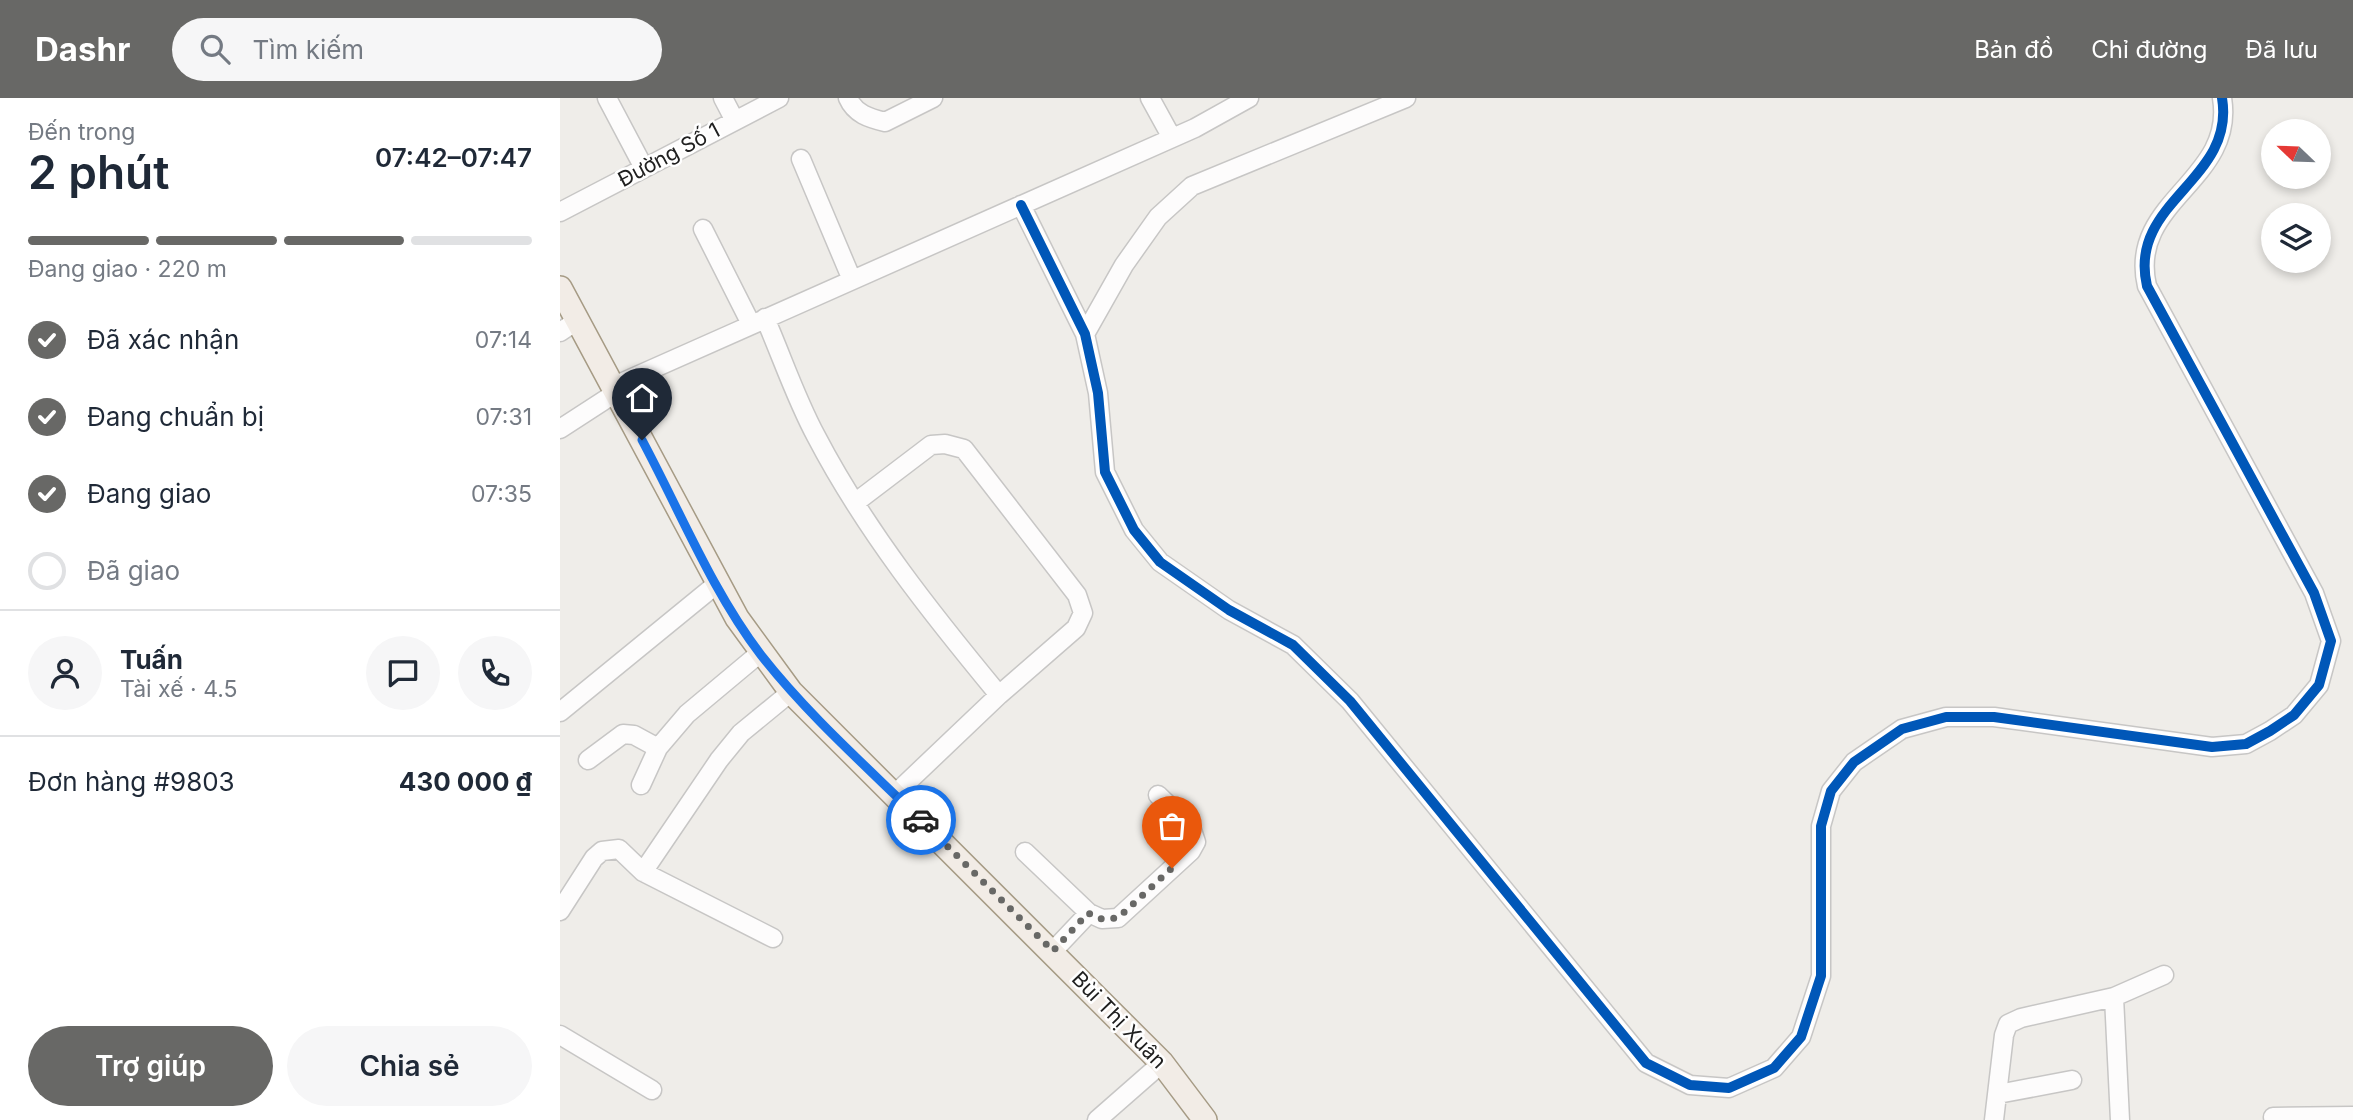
<!DOCTYPE html>
<html lang="vi">
<head>
<meta charset="utf-8">
<style>
  body { margin:0; font-family:Inter,sans-serif; background:#f6f6f7; color:#1f2937; height:100vh; display:flex; flex-direction:column; font-size:26px; white-space:nowrap }
  * { box-sizing:border-box; margin:0 }
  p { font-size:23px; color:#747a83 }
  .icon { flex:none; width:38px; height:38px; fill:none; stroke:currentColor; stroke-width:2; stroke-linecap:round; stroke-linejoin:round }
  .map { position:relative; flex:1; overflow:hidden }
  .details { display:flex; flex-direction:column; background:#fff; width:560px }
  .details>* { flex:none }
  .needle { width:46px; rotate:293deg }
  .fabs { position:absolute; left:1701px; top:21px; display:grid; gap:14px }
  .fabs a { display:grid; place-items:center; width:70px; height:70px; border-radius:50%; background:#fff; box-shadow:0 4px 10px #0003; font-size:35px }
  .pin { position:absolute; display:grid; place-items:center; width:60px; height:60px; color:#fff; margin:-72px -30px; border-radius:50% 50% 50% 0; rotate:-45deg; box-shadow:0 0 7px #0007 }
  .pin .icon { rotate:45deg }
  .courier { position:absolute; display:grid; place-items:center; width:70px; height:70px; margin:-35px; border:5px solid #1a73e8; border-radius:50%; background:#fff; color:#222; box-shadow:0 2px 9px #0007 }
  .headline em { font-style:normal; font-weight:600 }
  .headline div { display:flex; flex-direction:column-reverse }
  .headline { display:flex; align-items:center; justify-content:space-between; height:119px; padding:0 28px }
  h1 { font-size:46px; font-weight:600; line-height:52px }
  .bar { display:grid; grid-template-columns:repeat(4,1fr); gap:10px 7px; align-content:center; height:84px; padding:0 28px }
  .bar i { height:9px; border-radius:5px; background:#e0e1e3 }
  .bar .current { background:#686866 }
  .bar p { grid-column:span 4 }
  .line { display:flex; align-items:center; gap:18px; padding:0 28px; border-top:2px solid #e0e1e3 }
  .line div { flex:1 }
  .round { display:grid; place-items:center; flex:none; width:74px; height:74px; border-radius:37px; background:#f6f6f7 }
  ol { padding:0 28px; list-style:none }
  li { display:flex; align-items:center; gap:21px; height:77px }
  li p { margin-inline-start:auto }
  li .icon { padding:7px; border-radius:50%; background:#686866; color:#fff; stroke-width:4 }
  li:last-child { color:#747a83 }
  li i { width:38px; height:38px; border:4px solid #e0e1e3; border-radius:50% }
  .action { display:flex; gap:14px; margin-top:auto; padding:14px 28px }
  .action a { flex:1; height:80px; border-radius:42px; background:#686866; color:#fff; font-size:28px; font-weight:600; line-height:80px; text-align:center }
  .action a+a { background:#f6f6f7; color:#1f2937 }
  header { display:flex; align-items:center; gap:42px; box-sizing:border-box; height:98px; padding:0 35px; background:#686866; color:#fff }
  header strong { font-size:33px }
  nav { display:flex; gap:38px; margin-inline-start:auto; font-size:24px }
  .search { width:490px; height:63px; background:#f6f6f7; display:flex; align-items:center; gap:18px; box-sizing:border-box; padding:0 24px; border-radius:38px; color:#747a83; font-size:26px }
  main { display:flex; flex:1; min-height:0 }
  .map>svg:first-child { display:block }
</style>
</head>
<body>
<header>
<strong>Dashr</strong>
<div class="search"><svg class="icon" aria-label="search" viewBox="0 0 24 24"><circle cx="10" cy="10" r="6"/><path d="M15 15l6 6"/></svg>Tìm kiếm</div>
<nav><a>Bản đồ</a><a>Chỉ đường</a><a>Đã lưu</a></nav>
</header>
<main>
<section class="details">
<div class="headline"><div><h1>2 phút</h1><p>Đến trong</p></div><em>07:42–07:47</em></div>
<div class="bar"><i class="current"></i><i class="current"></i><i class="current"></i><i></i><p>Đang giao · 220 m</p></div>
<ol>
<li><svg class="icon" aria-label="check" viewBox="0 0 24 24"><path d="M5 12l5 5 9-10"/></svg>Đã xác nhận<p>07:14</p></li>
<li><svg class="icon" aria-label="check" viewBox="0 0 24 24"><path d="M5 12l5 5 9-10"/></svg>Đang chuẩn bị<p>07:31</p></li>
<li><svg class="icon" aria-label="check" viewBox="0 0 24 24"><path d="M5 12l5 5 9-10"/></svg>Đang giao<p>07:35</p></li>
<li><i></i>Đã giao</li>
</ol>
<div class="line" style="height:126px"><a class="round"><svg class="icon" aria-label="person" viewBox="0 0 24 24"><circle cx="12" cy="8" r="4"/><path d="M4 21q1-7 8-7t8 7"/></svg></a><div><b>Tuấn</b><p>Tài xế · 4.5</p></div><a class="round"><svg class="icon" aria-label="chat" viewBox="0 0 24 24"><path d="M4 5h16v11H9l-5 4z"/></svg></a><a class="round"><svg class="icon" aria-label="phone" viewBox="0 0 24 24"><path d="M5 4h4l2 5-3 2q2 4 5 5l2-3 5 2v4C11 20 4 13 5 4z"/></svg></a></div>
<div class="line" style="height:91px"><div>Đơn hàng #9803</div><b>430 000 ₫</b></div>
<div class="action"><a>Trợ giúp</a><a>Chia sẻ</a></div>
</section>
<div class="map">
<svg width="1793" height="1022" viewBox="0 0 1793 1022">
  <rect width="100%" height="100%" fill="#efede9"/>
  <g fill="none" stroke-linecap="round" stroke-linejoin="round">
    <defs>
      <path id="minor" d="M47 0 84 70
        M163 0 175 23
        M288 0C295 16 309 20 325 24L373 0
        M590 0 612 40
        M241 61 292 182
        M461 107 525 236 538 295 545 374 574 432 600 464 669 512 733 547 790 603 1086 965 1130 987 1169 990 1214 970 1241 939 1261 878V728L1271 693 1294 664 1342 631 1386 619H1434L1652 649 1686 646 1710 633 1734 617 1759 587 1771 543 1754 495 1587 188C1567 103 1676 83 1662 0
        M0 114 219 0
        M143 131 191 226
        M205 220C222 259 236 301 256 338 305 432 372 516 439 597
        M0 234 18 222
        M525 236 564 167 598 119 632 88 846 0
        M54 288 635 30 689 0
        M0 331 57 294
        M296 404 371 347 385 346 404 351 517 497 523 515 516 530 439 597 335 696
        M0 614 158 485
        M28 662 63 636 74 637 98 650
        M81 687 98 650 127 616 200 555
        M465 754 529 815
        M83 774 159 662 181 635 231 594
        M0 813 34 760 42 753 59 751 83 774 213 840
        M493 853 529 815 542 821 558 820 631 753 636 744 631 729 598 697
        M1554 899 1560 1022
        M0 937 92 992
        M1438 996 1512 982
        M1713 1019 1793 1018
        M537 1022 602 965
        M1434 1022 1444 937 1448 926 1461 920 1554 899 1604 877"/>
      <path id="major" d="M0 190 177 520 231 594 602 965 645 1022"/>
    </defs>
    <use href="#minor" stroke="#c7c6c5" stroke-width="21"/>
    <use href="#major" stroke="#a69b85" stroke-width="26"/>
    <use href="#minor" stroke="#fdfcfc" stroke-width="18"/>
    <use href="#major" stroke="#f2ece6" stroke-width="23"/>
    <defs>
      <path id="cycleway" d="M461 107 525 236 538 295 545 374 574 432 600 464 669 512 733 547 790 603 1086 965 1130 987 1169 990 1214 970 1241 939 1261 878V728L1271 693 1294 664 1342 631 1386 619H1434L1652 649 1686 646 1710 633 1734 617 1759 587 1771 543 1754 495 1587 188C1567 103 1676 83 1662 0"/>
    </defs>
    <use href="#cycleway" stroke="#fff" stroke-width="15"/>
    <use href="#cycleway" stroke="#0057b8" stroke-width="10"/>
  </g>
  <g fill="none" stroke-linecap="round" stroke-linejoin="round">
    <path stroke="#686866" stroke-width="7" stroke-dasharray="0 12.6" d="M361 722 493 853 528 815 542 821 558 820 612 770"/>
    <path stroke="#1a73e8" stroke-width="9" d="M82 342C120 413 152 493 201 557 248 617 307 669 361 722"/>
  </g>
  <g text-anchor="middle" stroke-width="5" stroke-linejoin="round" paint-order="stroke">
    <g font-size="21" fill="#202020" stroke="#fff">
      <text transform="translate(109 57) rotate(-28)" y="7">Đường Số 1</text>
      <text transform="translate(559 922) rotate(46)" y="7">Bùi Thị Xuân</text>
    </g>
  </g>
</svg>
<div class="fabs">
<a><svg class="needle" viewBox="-14 -14 28 28"><path d="M0-13l5 13h-10z" fill="#e53935"/><path d="M0 13l5-13h-10z" fill="#747a83"/></svg></a>
<a><svg class="icon" aria-label="layers" viewBox="0 0 24 24"><path d="M12 4l9 5-9 5-9-5zM3 14l9 5 9-5"/></svg></a>
</div>
<div class="pin" style="left:612px;top:770px;background:#ea580c"><svg class="icon" aria-label="bag" viewBox="0 0 24 24"><path d="M5 8h14l-1 12H6zM9 8a3 3 0 0 1 6 0"/></svg></div>
<div class="pin" style="left:82px;top:342px;background:#1f2937"><svg class="icon" aria-label="home" viewBox="0 0 24 24"><path d="M3 11l9-7 9 7M6 9v11h12V9"/></svg></div>
<div class="courier" style="left:361px;top:722px"><svg class="icon" aria-label="car" viewBox="0 0 24 24"><path d="M5 17H2v-5l4-1 3-4h7l3 4 3 1v5h-3M9 17h6M6 11h13"/><circle cx="7" cy="17" r="2"/><circle cx="17" cy="17" r="2"/></svg></div>
</div>
</main>
</body>
</html>
